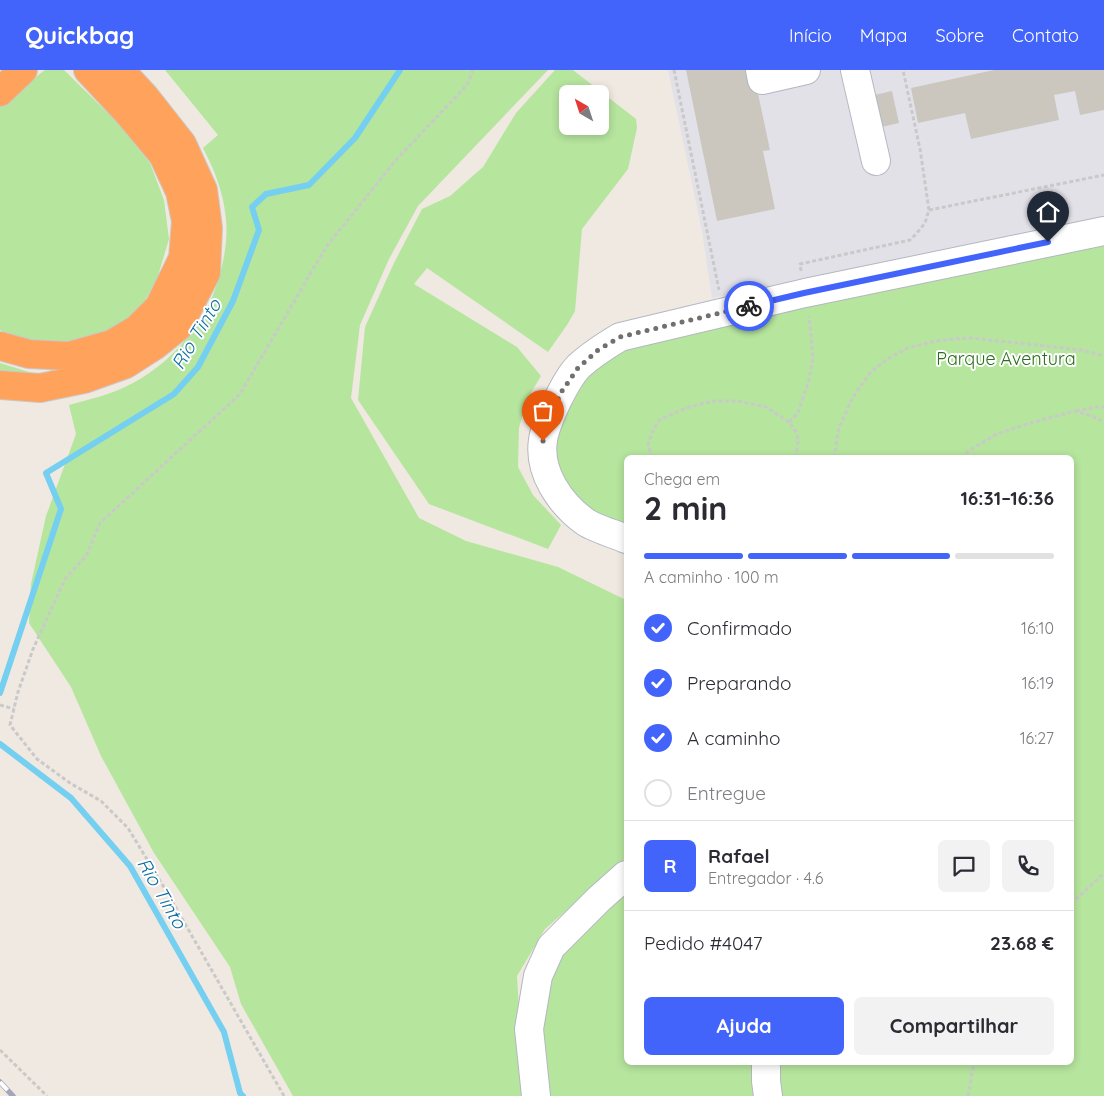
<!DOCTYPE html>
<html lang="pt">
<head>
<meta charset="utf-8">
<style>
  body { margin:0; font-family:Quicksand,sans-serif; background:#f2f2f3; color:#2b2b33; height:100vh; display:flex; flex-direction:column; font-size:19px; white-space:nowrap }
  * { box-sizing:border-box; margin:0 }
  p { font-size:16px; color:#7c7c81 }
  .icon { flex:none; width:28px; height:28px; fill:none; stroke:currentColor; stroke-width:2; stroke-linecap:round; stroke-linejoin:round }
  .map { position:relative; flex:1; overflow:hidden }
  .sheet { position:absolute; left:624px; top:385px; width:450px; height:610px; display:flex; flex-direction:column; background:#fff; border-radius:8px; box-shadow:0 2px 8px #0003 }
  .sheet>* { flex:none }
  .needle { width:32px; rotate:321deg }
  .fabs { position:absolute; left:559px; top:15px; display:grid; gap:10px }
  .fabs a { display:grid; place-items:center; width:50px; height:50px; border-radius:8px; background:#fff; box-shadow:0 2px 8px #0003; font-size:25px }
  .pin { position:absolute; display:grid; place-items:center; width:42px; height:42px; color:#fff; margin:-51px -21px; border-radius:50% 50% 50% 0; rotate:-45deg; box-shadow:0 0 5px #0007 }
  .pin .icon { rotate:45deg }
  .courier { position:absolute; display:grid; place-items:center; width:50px; height:50px; margin:-25px; border:4px solid #4264fb; border-radius:50%; background:#fff; color:#222; box-shadow:0 1px 6px #0007 }
  .headline em { font-style:normal; font-weight:700 }
  .headline div { display:flex; flex-direction:column-reverse }
  .headline { display:flex; align-items:center; justify-content:space-between; height:85px; padding:0 20px }
  h1 { font-size:32px; font-weight:700; line-height:38px }
  .bar { display:grid; grid-template-columns:repeat(4,1fr); gap:8px 5px; align-content:center; height:60px; padding:0 20px }
  .bar i { height:6px; border-radius:4px; background:#e1e1e2 }
  .bar .on { background:#4264fb }
  .bar p { grid-column:span 4 }
  .line { display:flex; align-items:center; gap:12px; padding:0 20px; border-top:1px solid #e1e1e2 }
  .line div { flex:1 }
  .round { display:grid; place-items:center; flex:none; width:52px; height:52px; border-radius:8px; background:#f2f2f3 }
  ol { padding:0 20px; list-style:none }
  li { display:flex; align-items:center; gap:15px; height:55px }
  li p { margin-inline-start:auto }
  li .icon { padding:5px; border-radius:50%; background:#4264fb; color:#fff; stroke-width:4 }
  li:last-child { color:#7c7c81 }
  li i { width:28px; height:28px; border:2px solid #e1e1e2; border-radius:50% }
  .button { display:flex; gap:10px; margin-top:auto; padding:10px 20px }
  .button a { flex:1; height:58px; border-radius:8px; background:#4264fb; color:#fff; font-size:20px; font-weight:700; line-height:58px; text-align:center }
  .button a+a { background:#f2f2f3; color:#2b2b33 }
  header { display:flex; align-items:center; gap:30px; box-sizing:border-box; height:70px; padding:0 25px; background:#4264fb; color:#fff }
  header strong { font-size:24px }
  nav { display:flex; gap:28px; margin-inline-start:auto; font-size:18px }
  .map>svg:first-child { display:block }
</style>
</head>
<body>
<header>
<strong>Quickbag</strong>
<nav><a>Início</a><a>Mapa</a><a>Sobre</a><a>Contato</a></nav>
</header>
<div class="map">
<svg width="1104" height="1026" viewBox="0 0 1104 1026">
  <rect width="100%" height="100%" fill="#efe9e1"/>
  <path fill="#e3e1e8" d="M668 0H1104V148L852 202 712 228 702 161Z"/>
  <path fill="#b6e59e" fill-rule="evenodd" d="M45 0H64L118 53 150 93 164 130 169 169 157 209 140 240 104 263 59 273 13 268 0 260V35L4 31Z
    M165 0H548L418 136 389 189 360 255 351 328 419 448 466 471 558 497 626 530V787L616 798 545 859 517 906 524 1026H293L241 934 230 897 154 783 101 686 71 617 29 553 31 514 46 446 76 364 69 335C91 329 113 324 133 313 157 300 177 282 193 260 196 255 201 250 204 245 218 218 229 180 226 150 224 124 215 101 203 78L218 65Z
    M555 0H573L636 49 637 58 628 99 582 159 575 241 567 255 548 282 427 198 414 214 517 277 541 306 527 329 519 358 518 397 533 425 561 455 548 479 429 434 358 330 365 257 394 193 422 139 450 126 483 97 516 43ZM568 24H600V56H568Z
    M1104 170V1026H548L538 957 549 914 565 881 626 824V992H1071V388H626V462L576 433 560 411 554 384V367L582 308 614 282 649 269Z
    M0 293 42 306 0 303Z"/>
  <g fill="none" stroke-linecap="round" stroke-linejoin="round">
    <path stroke="#75cff0" stroke-width="6" d="M0 623 61 439 46 403 174 324 198 297 233 231 259 160 252 137 266 124 309 115 355 68 400 0
      M0 674 71 728 130 796 224 962 240 1023 243 1026"/>
  </g>
  <path fill="#cbc7bf" d="M686 0H753L770 80 763 81 775 139 717 151Z
    M994 0H1104V40L1080 45 1075 21 1054 25 1059 50 971 69 965 43 918 53 911 18Z
    M892 21 899 53 877 58 870 26Z"/>
  <g fill="none" stroke-linecap="round" stroke-linejoin="round">
    <defs>
      <path id="minor" d="M760 0 762 10 806 0
        M855 0 876 91
        M626 469C615 464 593 458 584 451 560 433 538 402 543 370 545 357 551 344 557 331 563 319 570 305 579 296 592 284 605 276 620 267L805 223 1104 161
        M766 992V1011L768 1026
        M536 1026 529 959 538 906 551 877 599 829 626 805"/>
      <path id="highway" d="M0 22 23 0
        M0 276 29 284 69 286 112 274 137 259 159 237 183 188 186 151 180 122 163 85 128 43 88 0
        M0 315 40 318 84 309 126 294 154 276 179 256 206 203 208 158 203 120 182 74 145 27 120 0"/>
    </defs>
    <use href="#minor" stroke="#b4b7c1" stroke-width="30"/>
    <use href="#highway" stroke="#c9c9c9" stroke-width="30"/>
    <path stroke="#c9c9c9" stroke-width="3" stroke-dasharray="4 2.5" stroke-linecap="butt" d="M674 0 719 220
      M929 140 1104 105
      M801 201 800 194 910 170 917 163 925 153 929 140 920 79 903 0
      M1076 341 1097 337H1104
      M789 352 798 343 809 310 813 287 809 246
      M652 388 648 374 653 361 659 350 686 338 713 331H738L766 337 789 352 797 363 798 372 795 388
      M834 388 839 358 853 327 870 303 887 289 908 278 935 271 953 269 972 268 1082 280 1104 286
      M961 388 970 380 997 364 1027 354 1060 345 1076 341 1097 348 1104 352
      M0 635 14 639
      M1071 834 1104 803
      M0 980 47 1026
      M284 1026 165 819 128 758 101 731 70 713 37 689 10 655 18 622 33 579 65 509 86 486 100 453 240 324 326 177 396 90 467 15 473 0
      M968 1026 974 992"/>
    <use href="#minor" stroke="#fff" stroke-width="28"/>
    <use href="#highway" stroke="#ffa35c" stroke-width="28"/>
    <defs>
      <path id="rail" d="M0 1012 13 1026"/>
    </defs>
    <use href="#rail" stroke="#a3a6b8" stroke-width="5.5"/>
    <use href="#rail" stroke="#fff" stroke-width="4" stroke-dasharray="11" stroke-linecap="butt"/>
  </g>
  <g fill="none" stroke-linecap="round" stroke-linejoin="round">
    <path stroke="#726f6d" stroke-width="5" stroke-dasharray="0 9" d="M543 371 549 348 562 321 578 298 598 280 620 267 749 236"/>
    <path stroke="#4264fb" stroke-width="6" d="M749 236 804 223 1048 172"/>
  </g>
  <g text-anchor="middle" stroke-width="4" stroke-linejoin="round" paint-order="stroke">
    <g font-size="18" fill="#2c6e1b" stroke="#fff">
      <text x="1006" y="295">Parque Aventura</text>
    </g>
    <g font-size="19" font-style="italic" fill="#0d6fa3" stroke="#fff">
      <text transform="translate(196 264) rotate(-59)" y="7">Rio Tinto</text>
      <text transform="translate(162 823) rotate(60)" y="7">Rio Tinto</text>
    </g>
  </g>
</svg>
<div class="fabs">
<a><svg class="needle" viewBox="-14 -14 28 28"><path d="M0-13l5 13h-10z" fill="#e53935"/><path d="M0 13l5-13h-10z" fill="#7c7c81"/></svg></a>
</div>
<div class="pin" style="left:543px;top:371px;background:#ea580c"><svg class="icon" aria-label="bag" viewBox="0 0 24 24"><path d="M5 8h14l-1 12H6zM9 8a3 3 0 0 1 6 0"/></svg></div>
<div class="pin" style="left:1048px;top:172px;background:#1f2937"><svg class="icon" aria-label="home" viewBox="0 0 24 24"><path d="M3 11l9-7 9 7M6 9v11h12V9"/></svg></div>
<div class="courier" style="left:749px;top:236px"><svg class="icon" aria-label="bike" viewBox="0 0 24 24"><circle cx="6" cy="16" r="4"/><circle cx="18" cy="16" r="4"/><path d="M6 16l4-8h5l3 8M10 8l3 8H6M13 5h3"/></svg></div>
<section class="sheet">
<div class="headline"><div><h1>2 min</h1><p>Chega em</p></div><em>16:31–16:36</em></div>
<div class="bar"><i class="on"></i><i class="on"></i><i class="on"></i><i></i><p>A caminho · 100 m</p></div>
<ol>
<li><svg class="icon" aria-label="check" viewBox="0 0 24 24"><path d="M5 12l5 5 9-10"/></svg>Confirmado<p>16:10</p></li>
<li><svg class="icon" aria-label="check" viewBox="0 0 24 24"><path d="M5 12l5 5 9-10"/></svg>Preparando<p>16:19</p></li>
<li><svg class="icon" aria-label="check" viewBox="0 0 24 24"><path d="M5 12l5 5 9-10"/></svg>A caminho<p>16:27</p></li>
<li><i></i>Entregue</li>
</ol>
<div class="line" style="height:90px"><b class="round" style="background:#4264fb;color:#fff">R</b><div><b>Rafael</b><p>Entregador · 4.6</p></div><a class="round"><svg class="icon" aria-label="chat" viewBox="0 0 24 24"><path d="M4 5h16v11H9l-5 4z"/></svg></a><a class="round"><svg class="icon" aria-label="phone" viewBox="0 0 24 24"><path d="M5 4h4l2 5-3 2q2 4 5 5l2-3 5 2v4C11 20 4 13 5 4z"/></svg></a></div>
<div class="line" style="height:65px"><div>Pedido #4047</div><b>23.68 €</b></div>
<div class="button"><a>Ajuda</a><a>Compartilhar</a></div>
</section>
</div>
</body>
</html>
